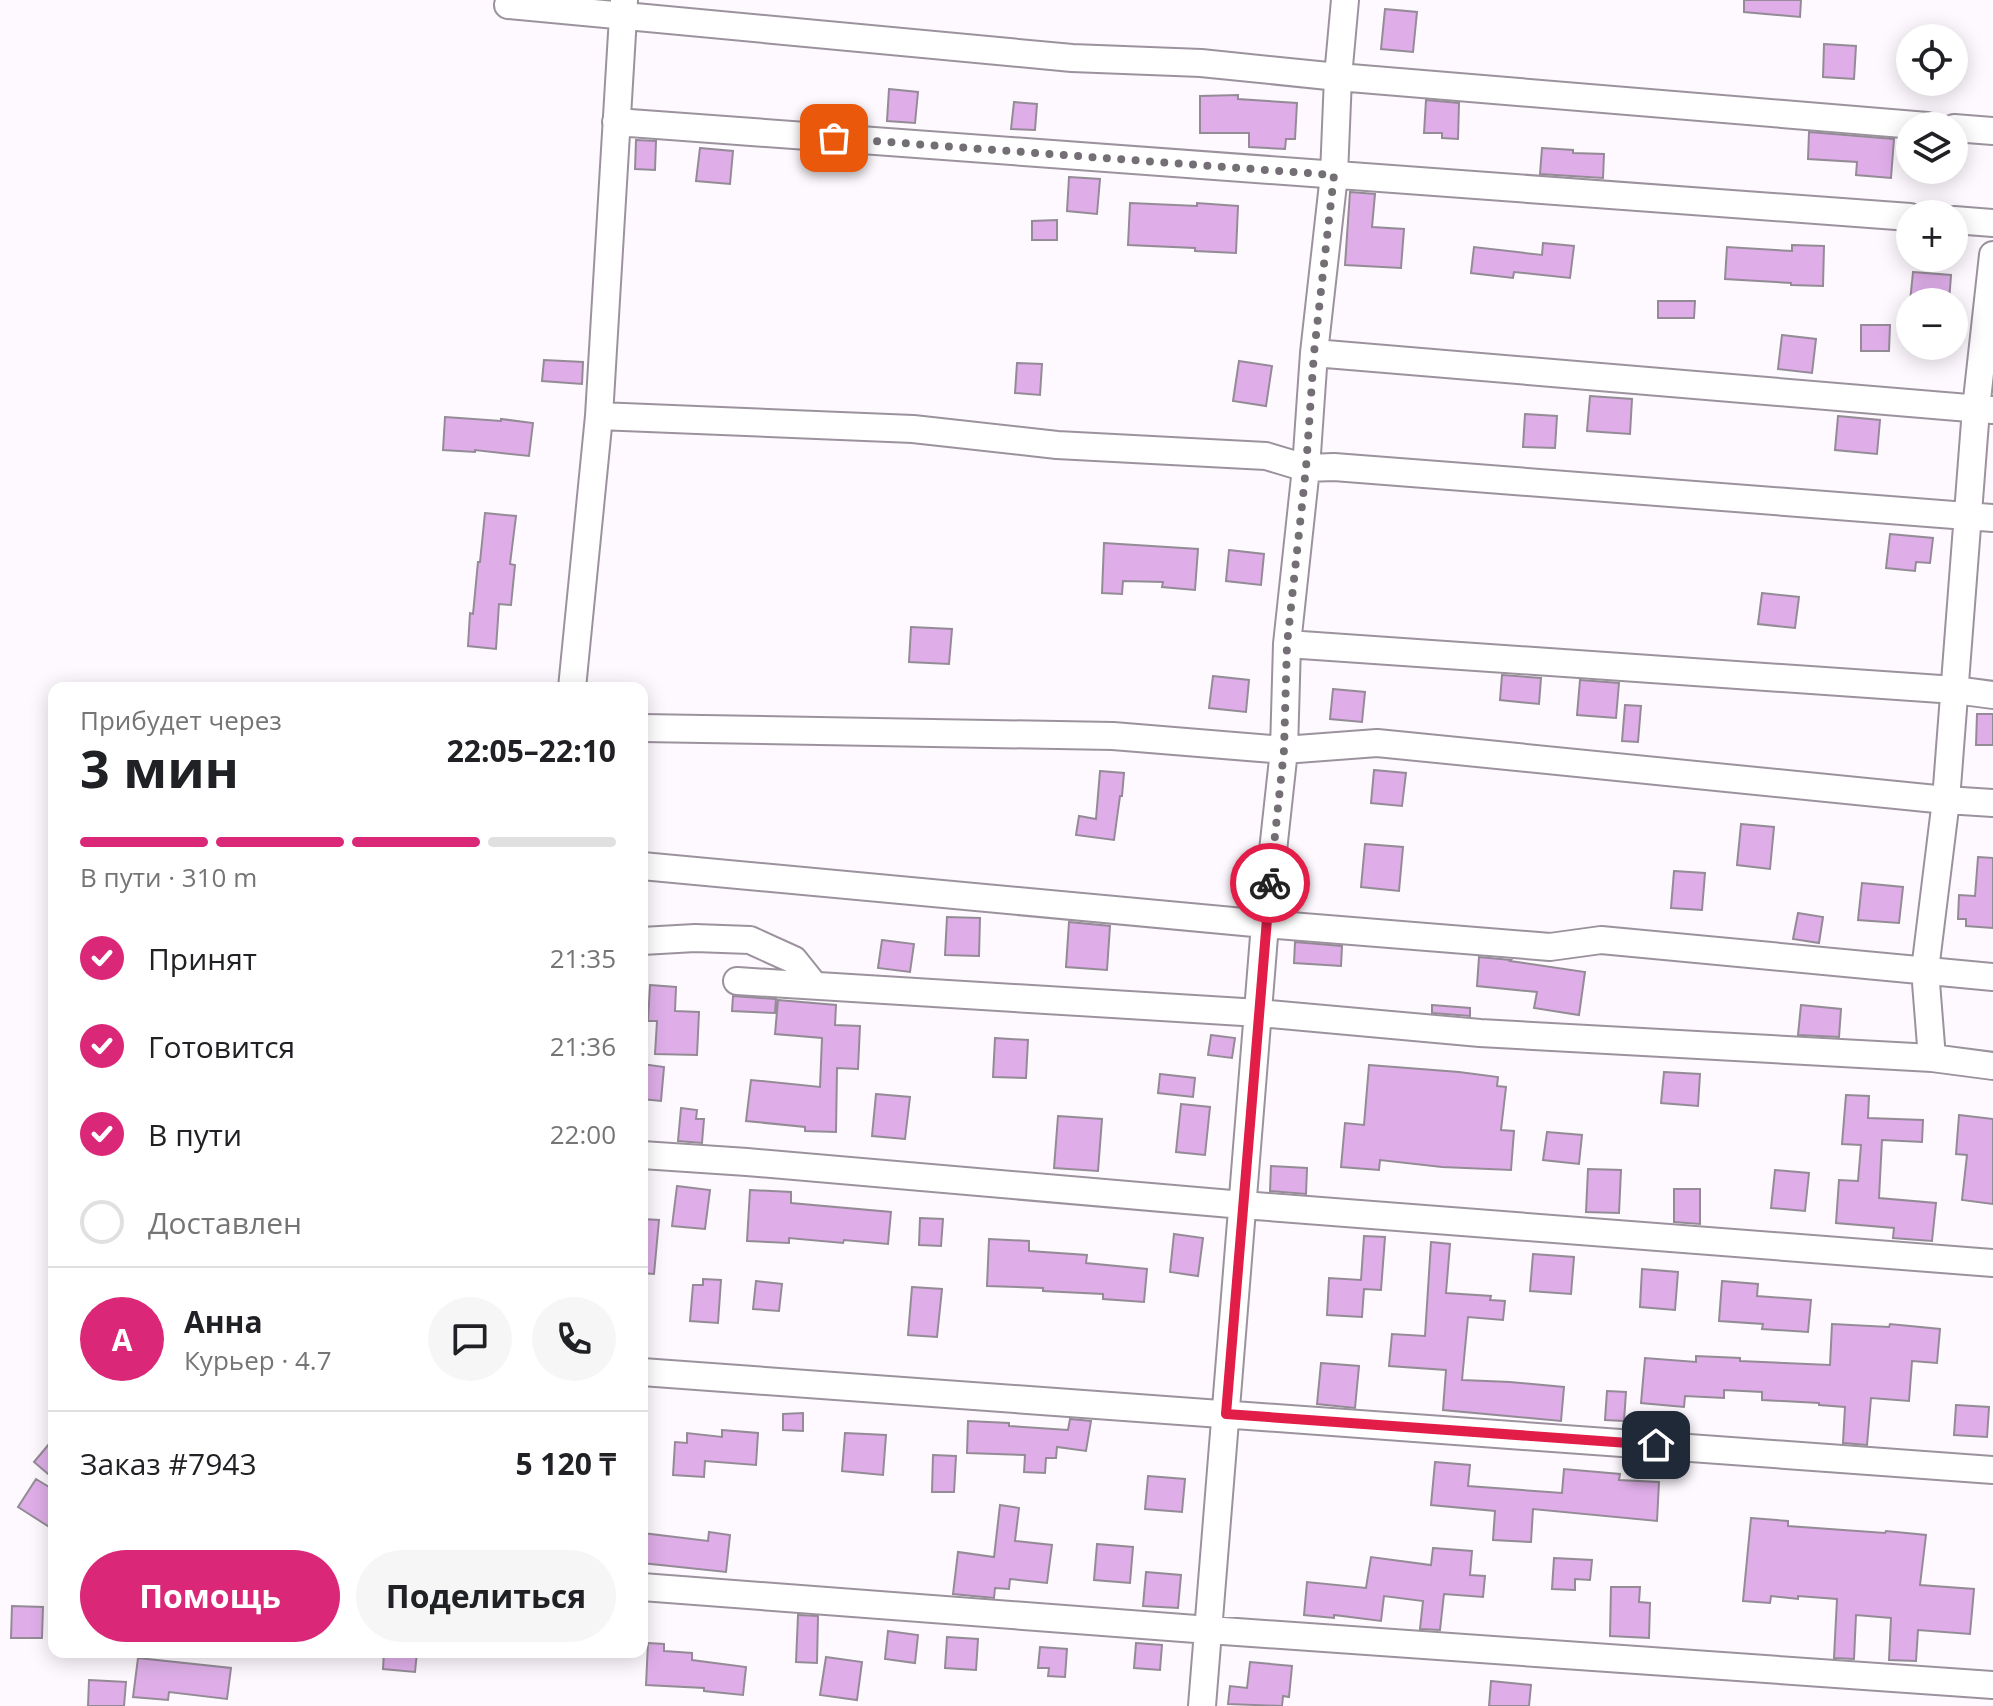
<!DOCTYPE html>
<html lang="ru">
<head>
<meta charset="utf-8">
<style>
  body { margin:0; font-family:"Open Sans",sans-serif; background:#f6f6f6; color:#202124; height:100vh; display:flex; flex-direction:column; font-size:30px; white-space:nowrap }
  * { box-sizing:border-box; margin:0 }
  p { font-size:26px; color:#757577 }
  .icon { flex:none; width:44px; height:44px; fill:none; stroke:currentColor; stroke-width:2; stroke-linecap:round; stroke-linejoin:round }
  .map { position:relative; flex:1; overflow:hidden }
  .sheet { position:absolute; left:48px; top:682px; width:600px; height:976px; display:flex; flex-direction:column; background:#fff; border-radius:16px; box-shadow:0 4px 20px #0003 }
  .sheet>* { flex:none }
  .fabs { position:absolute; left:1896px; top:24px; display:grid; gap:16px }
  .fabs a { display:grid; place-items:center; width:72px; height:72px; border-radius:50%; background:#fff; box-shadow:0 4px 20px #0003; font-size:40px }
  .pin { position:absolute; display:grid; place-items:center; width:68px; height:68px; color:#fff; margin:-34px; border-radius:16px; box-shadow:0 4px 12px #0006 }
  .courier { position:absolute; display:grid; place-items:center; width:80px; height:80px; margin:-40px; border:6px solid #e11d48; border-radius:50%; background:#fff; color:#222; box-shadow:0 2px 10px #0007 }
  .head em { font-style:normal; font-weight:700 }
  .head div { display:flex; flex-direction:column-reverse }
  .head { display:flex; align-items:center; justify-content:space-between; height:136px; padding:0 32px }
  h1 { font-size:52px; font-weight:700; line-height:60px }
  .bar { display:grid; grid-template-columns:repeat(4,1fr); gap:12px 8px; align-content:center; height:96px; padding:0 32px }
  .bar i { height:10px; border-radius:6px; background:#e0e0e0 }
  .bar .on { background:#db2777 }
  .bar p { grid-column:span 4 }
  .line { display:flex; align-items:center; gap:20px; padding:0 32px; border-top:2px solid #e0e0e0 }
  .line div { flex:1 }
  .round { display:grid; place-items:center; flex:none; width:84px; height:84px; border-radius:42px; background:#f6f6f6 }
  ol { padding:0 32px; list-style:none }
  li { display:flex; align-items:center; gap:24px; height:88px }
  li p { margin-inline-start:auto }
  li .icon { padding:8px; border-radius:50%; background:#db2777; color:#fff; stroke-width:4 }
  li:last-child { color:#757577 }
  li i { width:44px; height:44px; border:4px solid #e0e0e0; border-radius:50% }
  .action { display:flex; gap:16px; margin-top:auto; padding:16px 32px }
  .action a { flex:1; height:92px; border-radius:48px; background:#db2777; color:#fff; font-size:32px; font-weight:700; line-height:92px; text-align:center }
  .action a+a { background:#f6f6f6; color:#202124 }
  .map>svg:first-child { display:block }
</style>
</head>
<body>
<div class="map">
<svg width="1993" height="1706" viewBox="0 0 1993 1706">
  <rect width="100%" height="100%" fill="#fdf9fe"/>
  <path fill="#dfaee9" stroke="#948b96" stroke-width="2" d="M1744 0H1801L1800 17 1744 12Z
    M1385 9 1417 12 1413 52 1381 49Z
    M1824 44 1856 46 1854 79 1823 77Z
    M889 89 918 92 915 123 887 121Z
    M1238 95V99L1297 103 1295 139H1286L1285 149 1249 147V133H1200V96Z
    M1426 100 1459 103 1458 139 1442 138V133H1424Z
    M1014 102 1037 104 1035 130 1011 129Z
    M1809 132 1894 139 1891 178 1856 175 1857 162 1808 159Z
    M636 140 656 141 655 170 635 169Z
    M700 148 733 151 730 184 696 181Z
    M1542 148 1573 150V153L1604 154 1603 178 1540 174Z
    M1069 177 1100 179 1097 214 1067 211Z
    M1350 192 1375 194 1372 227 1404 229 1401 268 1345 265Z
    M1130 203 1197 206V203L1238 206 1236 253 1195 251V248L1128 245Z
    M1057 220V240H1032V221Z
    M1543 243 1574 246 1570 278 1514 272 1513 278 1471 273 1474 247 1542 255Z
    M1792 245 1824 246 1823 286 1791 285V283L1725 279 1727 247 1792 251Z
    M1913 272 1951 275 1949 302H1910Z
    M1658 301H1695L1694 318H1658Z
    M1861 325H1890L1889 351H1861Z
    M1782 335 1816 339 1812 373 1778 369Z
    M544 360 583 362 582 384 542 381Z
    M1239 361 1272 366 1266 406 1233 401Z
    M1017 363 1042 364 1040 395 1015 393Z
    M1590 396 1632 399 1630 434 1587 431Z
    M1525 414 1557 416 1555 448 1523 447Z
    M1838 416 1880 420 1877 454 1835 450Z
    M445 417 501 421V419L533 423 529 456 475 450V452L443 450Z
    M485 513 516 516 510 564 515 565 511 605 499 604 496 649 468 646 470 613 473 614 478 562H480Z
    M1890 534 1933 538 1930 563 1916 562 1915 571 1886 568Z
    M1104 543 1198 549 1195 590 1162 587 1163 582 1123 581 1122 594 1102 593Z
    M1229 550 1264 554 1261 585 1226 581Z
    M1762 593 1799 597 1795 628 1758 624Z
    M911 627 952 629 949 664 909 662Z
    M1502 675 1541 678 1539 704 1500 700Z
    M1213 676 1249 680 1246 712 1209 708Z
    M1580 680 1619 683 1616 718 1577 715Z
    M1333 689 1365 692 1362 722 1330 719Z
    M1625 705 1641 706 1638 742 1622 741Z
    M1977 714H1993V745H1976Z
    M1374 770 1406 773 1402 806 1371 803Z
    M1100 771 1124 773 1122 796H1120L1114 840 1076 835 1079 816 1096 819Z
    M1741 824 1774 827 1770 869 1737 865Z
    M1365 844 1403 847 1399 891 1361 887Z
    M1978 857 1993 858V928L1966 926V919H1958L1959 895 1975 896Z
    M1674 871 1705 873 1702 910 1671 908Z
    M1862 883 1903 887 1899 923 1858 920Z
    M1798 913 1823 917 1819 943 1793 939Z
    M947 917 980 918 979 956 945 955Z
    M1069 922 1110 926 1107 970 1066 967Z
    M882 940 914 944 910 972 878 968Z
    M1295 942 1342 946 1341 966 1294 963Z
    M1479 957 1511 960 1510 961 1585 972 1579 1015 1534 1008 1537 992 1477 986Z
    M650 985 676 987 675 1011 699 1012 697 1055 655 1054 657 1021H648Z
    M733 996 776 999 775 1013 732 1011Z
    M778 1000 836 1005 835 1025 860 1026 858 1069 837 1068 836 1132 805 1131V1127L746 1121 751 1080 820 1087 822 1038 775 1034Z
    M1432 1005 1470 1008V1016L1432 1013Z
    M1801 1005 1841 1009 1839 1037 1798 1035Z
    M1211 1035 1235 1038 1232 1058 1208 1055Z
    M995 1038 1028 1040 1026 1078 993 1077Z
    M642 1064 664 1067 661 1101 642 1099Z
    M1369 1065 1459 1072 1498 1077 1497 1086 1506 1087 1501 1130 1514 1131 1511 1170 1442 1167 1380 1160 1379 1170 1341 1167 1345 1123 1364 1125Z
    M1664 1072 1700 1074 1698 1106 1661 1103Z
    M1160 1074 1195 1078 1193 1097 1158 1093Z
    M876 1094 910 1097 905 1139 872 1136Z
    M1846 1095 1869 1096 1868 1118 1923 1120 1922 1142 1882 1140 1879 1198 1936 1203 1932 1241 1893 1238 1894 1228 1836 1223 1839 1180 1858 1181 1861 1145 1842 1144Z
    M1181 1104 1210 1107 1205 1155 1176 1152Z
    M681 1108 697 1110 696 1119H704L702 1143 678 1141Z
    M1959 1115 1993 1119V1204L1962 1200 1967 1155 1956 1154Z
    M1058 1116 1102 1119 1098 1171 1054 1168Z
    M1547 1132 1582 1135 1579 1164 1543 1160Z
    M1271 1166 1307 1168 1306 1194 1270 1191Z
    M1588 1169 1621 1170 1619 1213 1586 1212Z
    M1775 1170 1809 1173 1805 1211 1771 1208Z
    M677 1186 710 1190 705 1229 672 1226Z
    M1674 1189H1700V1224L1674 1222Z
    M750 1190 791 1192V1203L891 1212 888 1244 844 1240 843 1243 789 1238V1243L747 1241Z
    M920 1218 943 1219 941 1246 919 1245Z
    M642 1219 659 1220 654 1274 642 1273Z
    M1174 1234 1203 1238 1198 1276 1170 1272Z
    M1364 1236 1385 1237 1381 1290 1364 1289 1362 1317 1327 1315 1329 1278 1361 1280Z
    M989 1239 1029 1241V1251L1087 1255 1086 1263 1147 1269 1144 1302 1103 1299V1294L1043 1291V1288L987 1286Z
    M1431 1242 1450 1244 1446 1293 1491 1296 1490 1300 1505 1301 1503 1320 1468 1317 1462 1380 1510 1382 1564 1387 1561 1421 1443 1410 1446 1370 1389 1366 1392 1334 1425 1336Z
    M1533 1254 1574 1257 1571 1294 1530 1291Z
    M1642 1269 1678 1272 1675 1310 1640 1307Z
    M703 1279 721 1280 718 1323 690 1321 693 1285H703Z
    M756 1281 782 1284 779 1311 753 1309Z
    M1722 1281 1758 1284 1757 1296 1811 1300 1808 1332 1762 1329 1763 1324 1719 1321Z
    M912 1287 942 1289 937 1337 908 1335Z
    M1832 1324 1889 1327 1890 1324 1940 1329 1937 1363 1912 1361 1909 1401 1871 1398 1867 1445 1843 1443 1845 1407 1819 1405V1403L1762 1400V1392L1724 1390V1398L1685 1396 1684 1407 1641 1403 1645 1358 1696 1362V1356L1740 1358V1361L1830 1365Z
    M1321 1363 1359 1366 1355 1408 1317 1404Z
    M1607 1391 1626 1392 1624 1421 1605 1420Z
    M1956 1405 1989 1407 1987 1437 1954 1435Z
    M803 1413V1431L783 1430V1414Z
    M1070 1419 1091 1421 1086 1451 1057 1447 1056 1458H1046L1045 1473 1024 1472 1025 1455 967 1453 968 1421 1009 1423V1426L1068 1430Z
    M722 1430 758 1433 756 1465 705 1461 704 1477 673 1475 675 1442 687 1443V1433L722 1437Z
    M845 1433 886 1435 883 1475 842 1471Z
    M54 1438V1479L34 1462Z
    M933 1455 956 1456 954 1492H932Z
    M1435 1462 1470 1465 1468 1486 1562 1493 1564 1469 1620 1474 1619 1480 1659 1482 1657 1521 1533 1509 1531 1542 1493 1540 1495 1511 1431 1505Z
    M1148 1476 1185 1479 1182 1512 1145 1509Z
    M36 1479 54 1490V1530L18 1507Z
    M1000 1505 1019 1508 1015 1541 1052 1545 1047 1583 1010 1579 1009 1589 995 1588 994 1598 953 1594 958 1552 994 1557Z
    M1751 1518 1788 1521V1526L1885 1533 1886 1531 1926 1535 1920 1585 1974 1589 1970 1634 1918 1630 1916 1661 1889 1660 1891 1618 1856 1615 1854 1659 1834 1658 1837 1599 1798 1596V1599L1771 1596 1770 1603 1743 1601Z
    M709 1532 730 1535 726 1572 642 1563V1533L708 1541Z
    M1097 1544 1133 1547 1130 1583 1094 1580Z
    M1433 1548 1472 1551 1470 1575 1485 1576 1483 1597 1444 1594 1440 1630 1420 1629 1423 1601 1384 1596 1381 1621 1334 1615V1618L1304 1615 1307 1582 1366 1588 1371 1557 1431 1565Z
    M1554 1558 1592 1560 1590 1580 1575 1579V1590L1552 1589Z
    M1146 1572 1181 1575 1178 1608 1143 1606Z
    M1611 1587H1640L1639 1602 1650 1603 1649 1638 1610 1636Z
    M12 1606 43 1607 42 1638H11Z
    M798 1615 818 1616 817 1663 796 1662Z
    M888 1631 918 1635 915 1663 885 1659Z
    M947 1637 978 1639 976 1670 945 1668Z
    M648 1643 664 1644V1651L692 1653V1660L746 1667 743 1695 704 1691V1688L646 1685Z
    M1136 1643 1162 1645 1160 1670 1134 1668Z
    M1040 1647 1067 1649 1065 1677 1048 1676 1049 1668H1038Z
    M384 1652H417L415 1672 383 1669Z
    M826 1657 862 1662 857 1700 820 1695Z
    M138 1658 231 1668 227 1699 169 1692 168 1700 133 1697Z
    M1250 1662 1292 1666 1289 1697 1283 1696 1282 1706 1228 1704 1230 1686 1247 1688Z
    M89 1680 126 1682 124 1706H88Z
    M1491 1681 1531 1685 1529 1706H1489Z"/>
  <g fill="none" stroke-linecap="round" stroke-linejoin="round">
    <defs>
      <path id="minor" d="M508 5 1072 58 1201 63 1338 77 1927 126
        M616 122 1910 217
        M1954 128 1993 131
        M1954 220 1993 223
        M1314 353 1993 410
        M599 416 624 0
        M1287 644 1955 690 1993 695
        M572 688 599 416 913 429 1057 445 1266 456 1306 468 1334 467 1993 518
        M642 728 1113 736 1284 750 1377 743 1946 800 1976 409 1993 255
        M642 866 1265 924 1550 947 1601 940 1993 977
        M642 941 695 938 750 940 794 960 814 985
        M737 981 1259 1013 1480 1033 1932 1058 1993 1066
        M1932 1058 1925 970 1946 800 1993 803
        M642 1155 747 1162 1243 1205 1993 1263
        M642 1372 1993 1470
        M642 1587 1209 1630 1993 1685
        M1202 1706 1265 924 1284 750 1287 644 1306 468 1314 353 1334 175 1338 77 1345 0"/>
    </defs>
    <use href="#minor" stroke="#9b929d" stroke-width="30"/>
    <use href="#minor" stroke="#fff" stroke-width="26"/>
  </g>
  <g fill="none" stroke-linecap="round" stroke-linejoin="round">
    <path stroke="#736f74" stroke-width="8" stroke-dasharray="0 14.4" d="M834 138 1334 175 1314 353 1306 468 1287 644 1284 750 1270 883"/>
    <path stroke="#e11d48" stroke-width="10" d="M1270 883 1226 1414 1656 1445"/>
  </g>
</svg>
<div class="fabs">
<a><svg class="icon" aria-label="locate" viewBox="0 0 24 24"><circle cx="12" cy="12" r="6"/><path d="M12 2v4M12 18v4M2 12h4M18 12h4"/></svg></a>
<a><svg class="icon" aria-label="layers" viewBox="0 0 24 24"><path d="M12 4l9 5-9 5-9-5zM3 14l9 5 9-5"/></svg></a>
<a>+</a>
<a>−</a>
</div>
<div class="pin" style="left:834px;top:138px;background:#ea580c"><svg class="icon" aria-label="bag" viewBox="0 0 24 24"><path d="M5 8h14l-1 12H6zM9 8a3 3 0 0 1 6 0"/></svg></div>
<div class="pin" style="left:1656px;top:1445px;background:#1f2937"><svg class="icon" aria-label="home" viewBox="0 0 24 24"><path d="M3 11l9-7 9 7M6 9v11h12V9"/></svg></div>
<div class="courier" style="left:1270px;top:883px"><svg class="icon" aria-label="bike" viewBox="0 0 24 24"><circle cx="6" cy="16" r="4"/><circle cx="18" cy="16" r="4"/><path d="M6 16l4-8h5l3 8M10 8l3 8H6M13 5h3"/></svg></div>
<section class="sheet">
<div class="head"><div><h1>3 мин</h1><p>Прибудет через</p></div><em>22:05–22:10</em></div>
<div class="bar"><i class="on"></i><i class="on"></i><i class="on"></i><i></i><p>В пути · 310 m</p></div>
<ol>
<li><svg class="icon" aria-label="check" viewBox="0 0 24 24"><path d="M5 12l5 5 9-10"/></svg>Принят<p>21:35</p></li>
<li><svg class="icon" aria-label="check" viewBox="0 0 24 24"><path d="M5 12l5 5 9-10"/></svg>Готовится<p>21:36</p></li>
<li><svg class="icon" aria-label="check" viewBox="0 0 24 24"><path d="M5 12l5 5 9-10"/></svg>В пути<p>22:00</p></li>
<li><i></i>Доставлен</li>
</ol>
<div class="line" style="height:144px"><b class="round" style="background:#db2777;color:#fff">А</b><div><b>Анна</b><p>Курьер · 4.7</p></div><a class="round"><svg class="icon" aria-label="chat" viewBox="0 0 24 24"><path d="M4 5h16v11H9l-5 4z"/></svg></a><a class="round"><svg class="icon" aria-label="phone" viewBox="0 0 24 24"><path d="M5 4h4l2 5-3 2q2 4 5 5l2-3 5 2v4C11 20 4 13 5 4z"/></svg></a></div>
<div class="line" style="height:104px"><div>Заказ #7943</div><b>5 120 ₸</b></div>
<div class="action"><a>Помощь</a><a>Поделиться</a></div>
</section>
</div>
</body>
</html>
